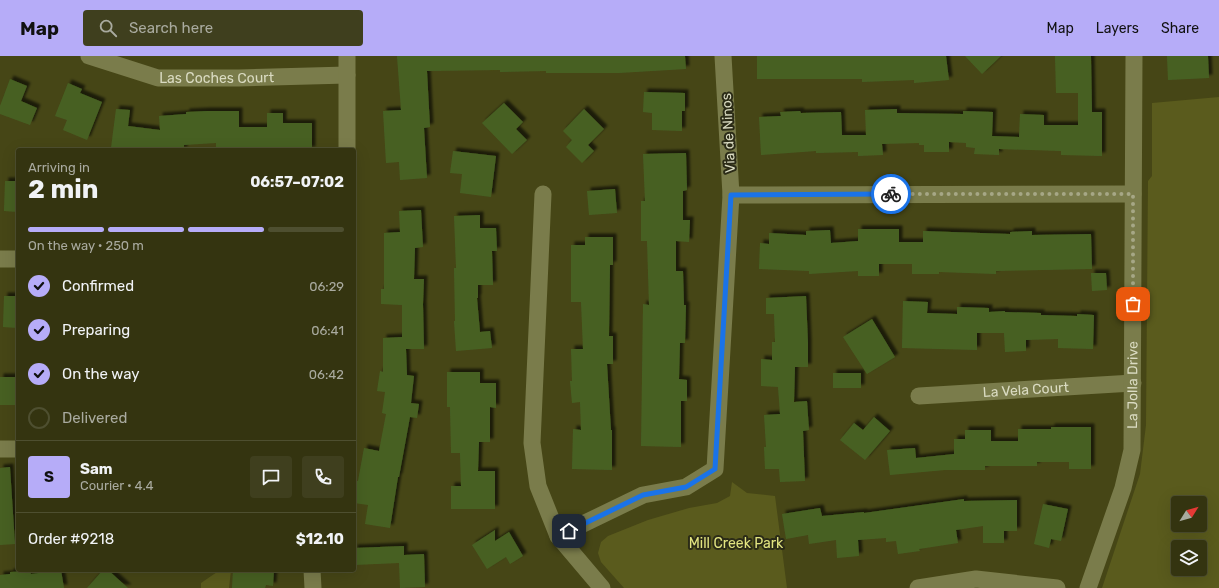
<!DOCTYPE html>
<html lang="en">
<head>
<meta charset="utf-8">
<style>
  body { margin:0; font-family:Rubik,sans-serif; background:#3f3f1e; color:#f1f3f6; height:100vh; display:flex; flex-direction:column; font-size:15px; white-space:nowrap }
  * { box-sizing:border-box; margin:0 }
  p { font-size:13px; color:#a9aa9f }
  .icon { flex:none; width:22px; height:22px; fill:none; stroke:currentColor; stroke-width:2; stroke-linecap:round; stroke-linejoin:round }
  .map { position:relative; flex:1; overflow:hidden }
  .drawer { position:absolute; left:16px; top:92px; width:340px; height:424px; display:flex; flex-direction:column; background:#343410; border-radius:4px; box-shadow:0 4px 16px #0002,0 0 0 1px #4e4f30 }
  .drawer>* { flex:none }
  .needle { width:26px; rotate:53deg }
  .controls { position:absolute; left:1171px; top:440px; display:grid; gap:8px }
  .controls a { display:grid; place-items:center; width:36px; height:36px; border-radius:4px; background:#343410; box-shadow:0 4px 16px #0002,0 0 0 1px #4e4f30; font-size:20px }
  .pin { position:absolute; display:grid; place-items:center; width:34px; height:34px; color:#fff; margin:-17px; border-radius:8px; box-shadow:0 2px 6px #0006 }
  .courier { position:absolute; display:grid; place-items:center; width:40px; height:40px; margin:-20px; border:3px solid #1a73e8; border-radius:50%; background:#fff; color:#222; box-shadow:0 1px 5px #0007 }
  .head em { font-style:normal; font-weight:700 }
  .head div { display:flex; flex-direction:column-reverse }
  .head { display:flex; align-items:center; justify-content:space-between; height:68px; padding:0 12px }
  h1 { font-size:26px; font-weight:700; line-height:30px }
  .bar { display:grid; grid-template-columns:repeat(4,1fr); gap:6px 4px; align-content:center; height:48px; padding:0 12px }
  .bar i { height:5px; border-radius:3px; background:#4e4f30 }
  .bar .on { background:#b6acf8 }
  .bar p { grid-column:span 4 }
  .line { display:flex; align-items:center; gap:10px; padding:0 12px; border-top:1px solid #4e4f30 }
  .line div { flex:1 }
  .round { display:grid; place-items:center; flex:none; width:42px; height:42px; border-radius:4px; background:#3f3f1e }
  ol { padding:0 12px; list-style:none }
  li { display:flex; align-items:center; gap:12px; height:44px }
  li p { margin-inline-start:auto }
  li .icon { padding:4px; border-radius:50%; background:#b6acf8; color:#111; stroke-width:4 }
  li:last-child { color:#a9aa9f }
  li i { width:22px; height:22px; border:2px solid #4e4f30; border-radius:50% }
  header { display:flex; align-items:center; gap:24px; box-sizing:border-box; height:56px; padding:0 20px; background:#b6acf8; color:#111 }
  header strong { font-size:19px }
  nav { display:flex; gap:22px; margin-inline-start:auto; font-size:14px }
  .search { width:280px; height:36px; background:#3f3f1e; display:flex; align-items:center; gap:10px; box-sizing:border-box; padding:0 14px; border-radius:4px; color:#a9aa9f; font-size:15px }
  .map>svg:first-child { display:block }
</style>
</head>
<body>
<header>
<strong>Map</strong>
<div class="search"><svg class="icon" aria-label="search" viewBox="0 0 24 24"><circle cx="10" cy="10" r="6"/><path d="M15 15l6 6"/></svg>Search here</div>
<nav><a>Map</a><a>Layers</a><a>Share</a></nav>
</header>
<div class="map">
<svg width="1219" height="532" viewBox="0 0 1219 532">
  <defs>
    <filter id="shadow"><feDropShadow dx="3.5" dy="-3.5" stdDeviation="1" flood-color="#0009"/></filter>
  </defs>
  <rect width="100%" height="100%" fill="#464616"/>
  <path fill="#5a5b1d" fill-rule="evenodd" d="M1219 41V532H1102L1140 418 1146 369 1148 125 1152 120V47ZM1178 447H1200V469H1178ZM1178 491H1200V513H1178Z
    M732 426 747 437 775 440 787 532H624L601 506 598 497 601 486 608 480 648 464 689 452 717 447 730 440Z
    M220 514H231L229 532H201V527Z"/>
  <path fill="#466124" filter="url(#shadow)" d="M397 0H685L686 13 619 17H546V15L500 16V14L427 15 430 71 424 72 427 122 400 124 399 106 386 107 383 55 401 54Z
    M757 0H946L949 24 914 27V24L862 26V23H757Z
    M965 0H1001L982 18Z
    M1055 0H1091L1092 56H1102V100L1061 99V95L999 93V99L974 98 975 92 966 91V87L949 86V96H924V89H919V87L882 88 883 99 858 100V96L816 97V95L761 99 759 61 781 60 780 56 800 55 801 57 841 56 842 79H866L865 54 897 53V57L963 58V55L993 56 992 80 1019 81 1020 58 1044 59V69H1078V37H1056Z
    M1167 0H1208L1209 22 1168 24Z
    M10 23 27 30 21 45 37 52 30 69 0 58V50Z
    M68 27 82 33 80 37 102 46 87 84 63 74 67 64 55 60Z
    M644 36 685 37V55H682V75L652 74V57L643 56Z
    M504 47 523 66 516 73 527 84 512 98 482 67Z
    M116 53 130 54 128 70 160 74 159 60 186 58V56L207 55H239V71H267V57H283V67H312V94H216V87L184 89V94H125L111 92Z
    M584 53 604 73 588 89 594 95 582 107 566 91 572 84 563 75Z
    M453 95 496 100 491 141 460 137 462 118 450 117Z
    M686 97 687 134 683 135V164H690L689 186 676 185V215H683L684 249H686L685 287H680L679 323 687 324V345H681V391L641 390 643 248 649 249 647 185H641V145H645L643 98Z
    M5 125H18V156L4 155Z
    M615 133 617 157 589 159 587 135Z
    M421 154 423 191 415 192 414 223H424L423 248 424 293H406L407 319 414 320 411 347 419 348 417 362 410 361 399 421H398L390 472 365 468 368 449 354 447V446L357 425H358L364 392 379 395 386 358 382 357 385 336 377 335 380 315 383 316V282L402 281V249L381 248V233H384V177L400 176 399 155Z
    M480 159V172H496L497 195H492L493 229H478V242H477L480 276 490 275 492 292 456 295 454 265H455L454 212H456L454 160Z
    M858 173H899V186H923V175L1010 178V176L1032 175V179L1091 178 1092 213 996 215V218L939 216V218H912V208H879V220H858V215L809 218V215L759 213 760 187 769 188V177L806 179V175L830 174 831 187 858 185Z
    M585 181H613V209H610L609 280H613V308H607L611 374H612V414L572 413 573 373 581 374 580 346 572 347 570 325H572L571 293H583L581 246H571V189H585Z
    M1091 217H1106L1107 234 1092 235Z
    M4 240H18V272L3 271Z
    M806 240 808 287V311H795L794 346 807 345 809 374 803 375 805 425 780 426 779 413H765L764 391H766L764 359 780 358 778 331 761 330V303L772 304V286H775L774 258H766V242Z
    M903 245 928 246 927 257 957 258V251L989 252V256L1005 255V256L1041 257V259L1077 260V258L1094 259 1093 293 1058 292V283L1026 284V295L1005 296 1004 277H977V294L902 292Z
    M872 263 895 301 867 318 843 281Z
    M447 316H480V327H496V352L490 351V386H479L478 415H495V453H451V430H461L460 397H451L450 351H447Z
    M833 317H861V332H833Z
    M0 321H18L17 349H0Z
    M874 361 890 375 865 404 840 384 854 367 863 374Z
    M1051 371H1091V413H1069V406H1037V410H985V414H945L890 419 887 394 915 392 916 402 954 398V383H965V374H991V385H1018V373H1051Z
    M10 411 15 488 0 489V412Z
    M964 443V445L1017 444V475H1004V487H983V470L956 474 958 487 919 493 920 495 898 498 896 485 886 486V482L858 484 859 500 837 502 836 484 809 488 808 479 786 483 782 458 820 452 822 460 864 456V457Z
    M1043 448 1068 453 1061 485 1051 483 1049 492 1034 488Z
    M495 474V485L509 476 523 500 510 508 506 501 487 513 472 489Z
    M404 490V499L424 498 425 531 400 532 399 507 354 509V492Z
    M61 514 64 532H0V519L10 518V516L30 515 31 518Z
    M103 514H108L128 532H87Z
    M233 514H274L273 530 266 529 265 532H232Z"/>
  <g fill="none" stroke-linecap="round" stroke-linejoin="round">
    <g stroke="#7a7c4b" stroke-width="17">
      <path id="s1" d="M89 0 158 22H239L347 19"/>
      <path d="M347 94V0"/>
      <path d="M543 138 532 387 538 430 558 480 602 532"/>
      <path d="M731 139 1133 138"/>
      <path d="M0 203H18"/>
      <path id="s2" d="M919 340 1133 327"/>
      <path d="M0 393H18"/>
      <path d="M558 480 643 439 686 431 715 413 731 139 723 0"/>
      <path d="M312 514 313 532"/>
      <path d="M918 532 976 523 1057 532"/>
      <path id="s3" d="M1088 532 1123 432 1132 394 1134 0"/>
    </g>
  </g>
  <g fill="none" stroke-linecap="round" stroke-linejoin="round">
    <path stroke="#a6a786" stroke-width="4" stroke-dasharray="0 7.2" d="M891 138H1133V248"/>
    <path stroke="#1a73e8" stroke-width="5" d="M569 475 643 439 686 431 715 413 731 139 891 138"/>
  </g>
  <g text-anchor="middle" stroke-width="4" stroke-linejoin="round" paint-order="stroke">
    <g font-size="14" fill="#dadbc2" stroke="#2b2b17">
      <text dy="5" stroke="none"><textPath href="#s1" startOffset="131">Las Coches Court</textPath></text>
      <text transform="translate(728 77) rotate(-93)" y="5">Via de Ninos</text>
      <text dy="5" stroke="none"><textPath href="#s3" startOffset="210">La Jolla Drive</textPath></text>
      <text dy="5" stroke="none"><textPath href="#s2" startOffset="107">La Vela Court</textPath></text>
    </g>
    <g font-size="14" fill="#e2e480" stroke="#2b2b17">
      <text x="736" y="492">Mill Creek Park</text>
    </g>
  </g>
</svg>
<div class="controls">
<a><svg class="needle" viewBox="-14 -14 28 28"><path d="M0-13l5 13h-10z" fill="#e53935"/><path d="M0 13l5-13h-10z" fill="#a9aa9f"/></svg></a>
<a><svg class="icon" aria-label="layers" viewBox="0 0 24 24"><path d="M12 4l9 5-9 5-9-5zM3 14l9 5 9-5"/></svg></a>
</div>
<div class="pin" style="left:1133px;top:248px;background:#ea580c"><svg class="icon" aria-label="bag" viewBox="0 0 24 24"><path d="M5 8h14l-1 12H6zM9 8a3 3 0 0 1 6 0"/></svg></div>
<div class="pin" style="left:569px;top:475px;background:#1f2937"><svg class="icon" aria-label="home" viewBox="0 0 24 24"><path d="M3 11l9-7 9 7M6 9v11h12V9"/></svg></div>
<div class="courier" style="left:891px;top:138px"><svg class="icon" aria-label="bike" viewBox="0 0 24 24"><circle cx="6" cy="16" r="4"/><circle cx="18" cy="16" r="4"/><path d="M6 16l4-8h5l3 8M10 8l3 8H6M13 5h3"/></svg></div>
<section class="drawer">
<div class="head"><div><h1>2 min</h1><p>Arriving in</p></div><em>06:57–07:02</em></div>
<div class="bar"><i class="on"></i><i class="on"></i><i class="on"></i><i></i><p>On the way · 250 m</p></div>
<ol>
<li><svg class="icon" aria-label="check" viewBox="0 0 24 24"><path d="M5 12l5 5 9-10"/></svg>Confirmed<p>06:29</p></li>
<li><svg class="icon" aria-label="check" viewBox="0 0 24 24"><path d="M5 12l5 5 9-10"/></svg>Preparing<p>06:41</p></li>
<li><svg class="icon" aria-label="check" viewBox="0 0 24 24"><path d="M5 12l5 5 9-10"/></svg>On the way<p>06:42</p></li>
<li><i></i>Delivered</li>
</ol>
<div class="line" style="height:72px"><b class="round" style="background:#b6acf8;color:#111">S</b><div><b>Sam</b><p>Courier · 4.4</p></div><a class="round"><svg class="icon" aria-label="chat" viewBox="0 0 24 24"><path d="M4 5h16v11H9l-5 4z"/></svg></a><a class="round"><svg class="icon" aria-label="phone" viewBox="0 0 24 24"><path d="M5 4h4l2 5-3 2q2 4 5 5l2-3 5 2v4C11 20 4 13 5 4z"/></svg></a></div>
<div class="line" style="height:52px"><div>Order #9218</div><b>$12.10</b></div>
</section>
</div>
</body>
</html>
